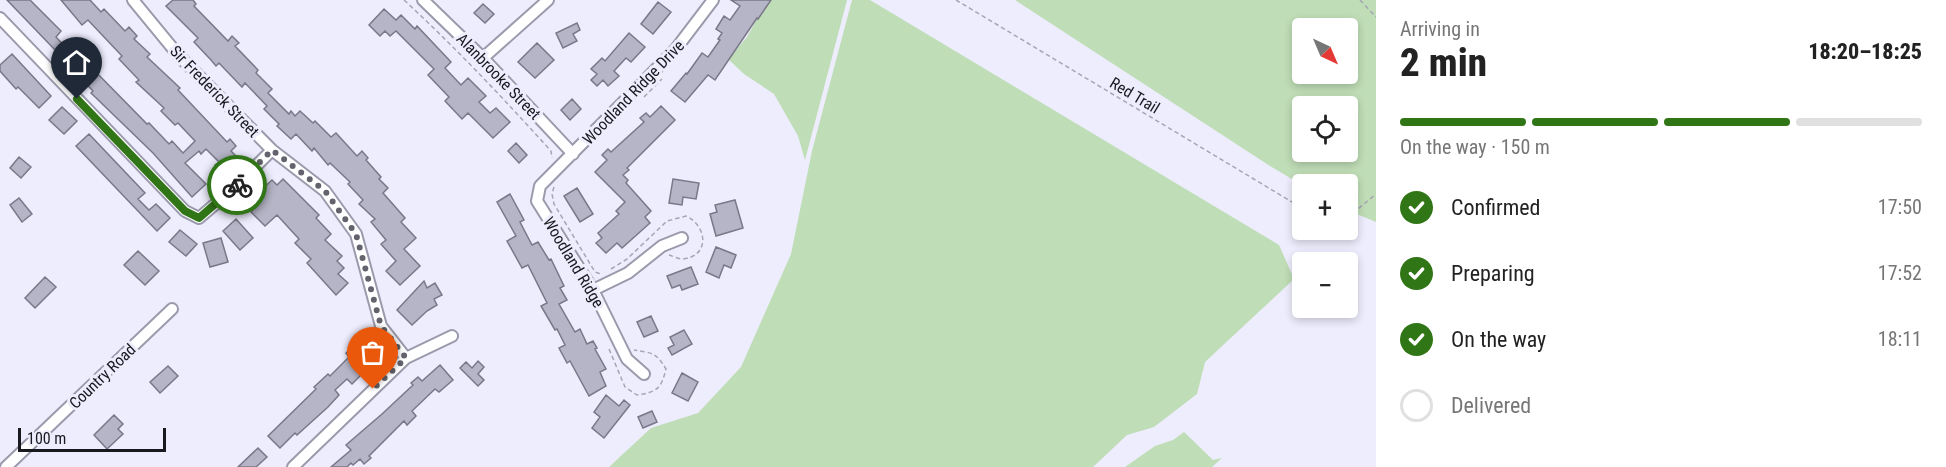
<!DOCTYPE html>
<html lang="en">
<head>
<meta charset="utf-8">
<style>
  body { margin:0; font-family:"Roboto Condensed",sans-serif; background:#f6f6f6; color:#222; height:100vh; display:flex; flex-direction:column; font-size:22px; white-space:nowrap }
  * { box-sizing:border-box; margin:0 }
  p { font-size:20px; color:#767676 }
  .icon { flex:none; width:33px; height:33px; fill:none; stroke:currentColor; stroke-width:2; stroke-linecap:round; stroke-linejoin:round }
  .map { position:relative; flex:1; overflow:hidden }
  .panel { display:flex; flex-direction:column; background:#fff; width:570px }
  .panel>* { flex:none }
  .needle { width:39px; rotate:136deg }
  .tools { position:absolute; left:1292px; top:18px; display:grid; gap:12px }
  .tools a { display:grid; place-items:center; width:66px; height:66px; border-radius:6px; background:#fff; box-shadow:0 3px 9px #0003; font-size:30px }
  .scale { position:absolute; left:18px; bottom:15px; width:148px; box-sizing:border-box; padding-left:6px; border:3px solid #18181f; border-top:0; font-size:16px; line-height:21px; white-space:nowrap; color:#18181f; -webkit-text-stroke:4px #ededfd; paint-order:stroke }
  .pin { position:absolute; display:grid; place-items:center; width:51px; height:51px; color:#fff; margin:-62px -26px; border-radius:50% 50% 50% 0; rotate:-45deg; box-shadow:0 0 6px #0007 }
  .pin .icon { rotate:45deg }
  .courier { position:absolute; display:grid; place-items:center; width:60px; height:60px; margin:-30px; border:4px solid #317616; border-radius:50%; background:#fff; color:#222; box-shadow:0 2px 8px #0007 }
  .summary em { font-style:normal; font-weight:800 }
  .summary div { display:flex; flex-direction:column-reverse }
  .summary { display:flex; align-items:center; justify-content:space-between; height:102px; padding:0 24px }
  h1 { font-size:39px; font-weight:800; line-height:45px }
  .bar { display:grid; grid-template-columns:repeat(4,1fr); gap:9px 6px; align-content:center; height:72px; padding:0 24px }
  .bar i { height:8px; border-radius:4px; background:#e0e0e0 }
  .bar .on { background:#317616 }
  .bar p { grid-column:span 4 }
  ol { padding:0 24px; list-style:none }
  li { display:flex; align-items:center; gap:18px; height:66px }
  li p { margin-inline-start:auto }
  li .icon { padding:6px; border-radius:50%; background:#317616; color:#fff; stroke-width:4 }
  li:last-child { color:#767676 }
  li i { width:33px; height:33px; border:3px solid #e0e0e0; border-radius:50% }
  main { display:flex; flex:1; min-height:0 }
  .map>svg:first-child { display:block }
</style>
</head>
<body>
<main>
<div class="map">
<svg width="1376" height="467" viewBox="0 0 1376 467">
  <rect width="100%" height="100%" fill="#ededfd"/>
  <path fill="#bfddb6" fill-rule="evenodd" d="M767 0H847L805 160 798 136 774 94 744 74 728 59 747 37Z
    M852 0H870L1279 245 1294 279 1205 362 1197 394 1154 427 1127 435 1093 467H609L651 428 698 413 741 367 791 254 812 151Z
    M1015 0H1376V222L1347 210V184L1302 185 1270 166ZM1347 28V74H1302V28ZM1347 106V152H1302V106Z
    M1184 432 1213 460 1222 458 1212 467H1125L1155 446 1173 440Z"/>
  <path fill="#b5b5c7" stroke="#787889" stroke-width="1.5" d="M7 0H30L61 31 56 37 84 67 88 64 147 124 149 123 169 144 172 141 183 153 195 141 178 123 175 125 161 111 164 108 136 82 139 80 119 59 122 56 104 37 88 20 82 25 61 0H90L101 12 104 9 125 31 129 27 137 36 134 39 150 54 147 57 180 88 178 90 227 142 230 139 236 146 231 151 237 157 221 172 215 165 219 162 206 149 201 154 199 151 185 163 206 184 192 197 153 153 91 93 93 91 69 66 67 68 54 53 56 51Z
    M173 0H193L196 4 194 6 228 41 232 36 239 43 235 46 258 70 256 73 272 89 268 93 289 114 291 111 295 116 300 111 313 123 315 121 331 137 336 133 357 156 362 151 368 158 366 160 381 177 379 179 388 188 383 193 405 218 401 222 416 238 404 249 420 266 400 285 386 271 396 261 381 244 386 240 371 222 375 219 359 204 363 200 348 184 350 182 330 163 328 165 314 148 312 151 296 134 291 139 277 126 279 124 264 109 267 106 245 83 242 87 219 63 216 66 211 60 194 42 198 38 166 6Z
    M731 0H771L758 19 757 18 715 80 708 75 685 102 671 91 686 73 687 74 702 53 708 57 720 40 718 39 722 33 716 29 724 16 730 20 740 6Z
    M658 2 671 12 653 34 641 24Z
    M483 4 494 14 485 23 474 13Z
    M384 9 396 20 401 15 415 29 417 26 451 62 445 68 461 85 468 78 486 96 479 102 490 113 496 108 510 122 493 138 468 113 462 119 445 101 449 97 428 75 434 69 396 31 390 36 385 31 380 36 369 25Z
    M577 23 580 30 573 34 577 41 563 48 556 33Z
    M629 33 645 47 631 62 626 58 614 71 619 76 608 86 603 80 597 86 591 80 597 74 591 69 602 58 605 61Z
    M537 43 554 60 535 78 518 62Z
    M12 54 51 96 39 108 18 87 16 89 0 71V65Z
    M572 99 581 109 570 120 561 110Z
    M661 106 675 120 627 168 629 170 623 175 628 180 626 183 651 211 645 217 650 223 622 248 617 243 606 253 596 243 602 238 598 233 619 214 616 211 625 202 595 172 607 160 602 155 608 149 611 152 644 122 640 118 646 113 650 117Z
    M62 107 77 121 64 134 49 120Z
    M89 134 145 193 138 199 149 210 156 204 170 218 157 231 76 146Z
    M516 143 527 155 519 163 508 151Z
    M19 157 31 167 21 178 10 168Z
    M283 179 319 215 316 218 331 234 325 240 342 256 337 261 344 268 338 274 348 283 336 295 307 263 311 259 295 243 299 239 277 215 265 226 251 212 257 205 252 200 260 191 272 180 277 185Z
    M673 179 699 183 696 199 683 197 682 205 669 203Z
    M577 188 593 214 580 222 564 196Z
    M510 194 524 220 520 222 532 245 538 242 549 260 551 259 564 286 560 288 567 300 559 304 575 332 580 329 587 344 593 341 597 348 595 349 606 369 600 372 606 386 589 396 570 361 567 363 559 348 565 345 557 329 555 330 541 306 547 303 528 265 522 268 507 241 516 236 497 202Z
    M19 198 32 214 22 222 10 205Z
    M735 200 743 228 716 236 710 214 717 212 715 205Z
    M236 219 253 238 240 250 223 231Z
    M180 230 197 244 186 256 169 242Z
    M221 238 228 262 210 267 203 243Z
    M716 247 736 255 731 268 724 265 719 278 706 272Z
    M138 251 159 271 145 285 124 265Z
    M691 267 698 284 682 290 680 285 672 288 667 276Z
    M45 277 56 287 35 308 25 298Z
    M424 281 427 288 435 283 442 295 434 299 437 305 427 311 412 325 397 310Z
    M651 316 658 331 644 337 637 322Z
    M684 330 692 344 672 355 668 348 674 345 670 337Z
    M362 338 379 357 352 384 347 379 335 390 339 395 328 407 297 435 295 433 280 448 268 436 316 389 314 387 328 374 330 376 349 357 346 353Z
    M478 361 484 367 478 374 484 380 478 386 460 368 466 362 472 368Z
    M440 365 453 380 439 392 435 389 412 411 416 416 407 425 404 421 369 456 371 458 364 464 360 459 353 465 351 463 347 467H331L351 450 346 445 382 414 413 385 411 383 418 377 422 381Z
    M168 366 178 376 160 393 150 382Z
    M682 373 698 382 688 401 672 393Z
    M606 395 619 406 624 400 630 405 604 438 592 428 600 417 594 412Z
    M652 411 657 422 643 428 638 417Z
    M114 415 123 424 118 429 123 434 107 449 94 435Z
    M258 448 267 457 256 467H238Z"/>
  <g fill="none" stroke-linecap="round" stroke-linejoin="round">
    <defs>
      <path id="minor" d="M133 0 179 56 272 150 325 191 356 234 381 326 406 358
        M423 0 483 58 573 154
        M0 18 185 211 199 218 233 189 272 150
        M483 58 548 0
        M593 290 628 273 662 246 682 238
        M644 374 627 359 593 290 537 201 540 186 675 50 713 0
        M6 467 172 309
        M293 467 406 358 452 336"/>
    </defs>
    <use href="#minor" stroke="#9a9aac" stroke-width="14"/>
    <path stroke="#a6a6b3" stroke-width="1.5" stroke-dasharray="4.5 3" stroke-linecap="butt" d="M404 0C456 48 504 99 551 151L552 158
      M956 0 1302 208
      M1360 0 1376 17
      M644 97 662 79
      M554 187 552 194 554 204 595 272 601 274
      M1347 218 1376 194
      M611 269 627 259 667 221 686 216C708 226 710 257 682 259 678 259 673 256 669 255
      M609 349 625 387 637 395C657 392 661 389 666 369 656 352 652 353 634 350"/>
    <use href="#minor" stroke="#fff" stroke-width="10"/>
  </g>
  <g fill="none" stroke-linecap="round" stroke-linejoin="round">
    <path stroke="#63636d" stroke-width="6" stroke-dasharray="0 10.8" d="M237 185 272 150 325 191 356 234 381 326 406 358 373 389"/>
    <path stroke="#317616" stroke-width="8" d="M77 99 185 211 199 218 237 185"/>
  </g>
  <g text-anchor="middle" stroke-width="6" stroke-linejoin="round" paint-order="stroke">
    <g font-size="16" fill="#18181f" stroke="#ededfd">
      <text transform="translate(499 76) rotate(46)" y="6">Alanbrooke Street</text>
      <text transform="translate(215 91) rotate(46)" y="6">Sir Frederick Street</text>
      <text transform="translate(633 92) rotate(-46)" y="6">Woodland Ridge Drive</text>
      <text transform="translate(1135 95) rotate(31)" y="6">Red Trail</text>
      <text transform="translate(574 262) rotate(59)" y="6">Woodland Ridge</text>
      <text transform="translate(102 376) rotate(-44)" y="6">Country Road</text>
    </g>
  </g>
</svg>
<div class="tools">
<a><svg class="needle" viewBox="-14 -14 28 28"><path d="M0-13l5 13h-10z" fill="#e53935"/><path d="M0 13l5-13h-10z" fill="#767676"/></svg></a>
<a><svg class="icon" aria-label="locate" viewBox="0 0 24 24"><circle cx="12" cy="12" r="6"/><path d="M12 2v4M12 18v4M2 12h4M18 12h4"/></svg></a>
<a>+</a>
<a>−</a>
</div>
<div class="scale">100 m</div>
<div class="pin" style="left:373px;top:389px;background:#ea580c"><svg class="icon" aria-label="bag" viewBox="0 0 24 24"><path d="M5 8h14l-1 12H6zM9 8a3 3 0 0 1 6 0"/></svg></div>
<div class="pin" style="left:77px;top:99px;background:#1f2937"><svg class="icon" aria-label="home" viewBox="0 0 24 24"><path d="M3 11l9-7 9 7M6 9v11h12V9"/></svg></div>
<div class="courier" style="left:237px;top:185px"><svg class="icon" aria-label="bike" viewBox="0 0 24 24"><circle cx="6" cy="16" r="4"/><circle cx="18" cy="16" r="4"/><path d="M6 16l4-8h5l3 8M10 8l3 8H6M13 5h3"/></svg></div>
</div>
<section class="panel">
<div class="summary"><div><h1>2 min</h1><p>Arriving in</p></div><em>18:20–18:25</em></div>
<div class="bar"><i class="on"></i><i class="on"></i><i class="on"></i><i></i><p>On the way · 150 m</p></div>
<ol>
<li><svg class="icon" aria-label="check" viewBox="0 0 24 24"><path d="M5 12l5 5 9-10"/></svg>Confirmed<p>17:50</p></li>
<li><svg class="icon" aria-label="check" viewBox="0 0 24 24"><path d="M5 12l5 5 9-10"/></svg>Preparing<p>17:52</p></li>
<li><svg class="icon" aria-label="check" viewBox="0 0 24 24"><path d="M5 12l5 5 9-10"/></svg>On the way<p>18:11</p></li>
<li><i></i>Delivered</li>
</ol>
</section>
</main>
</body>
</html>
